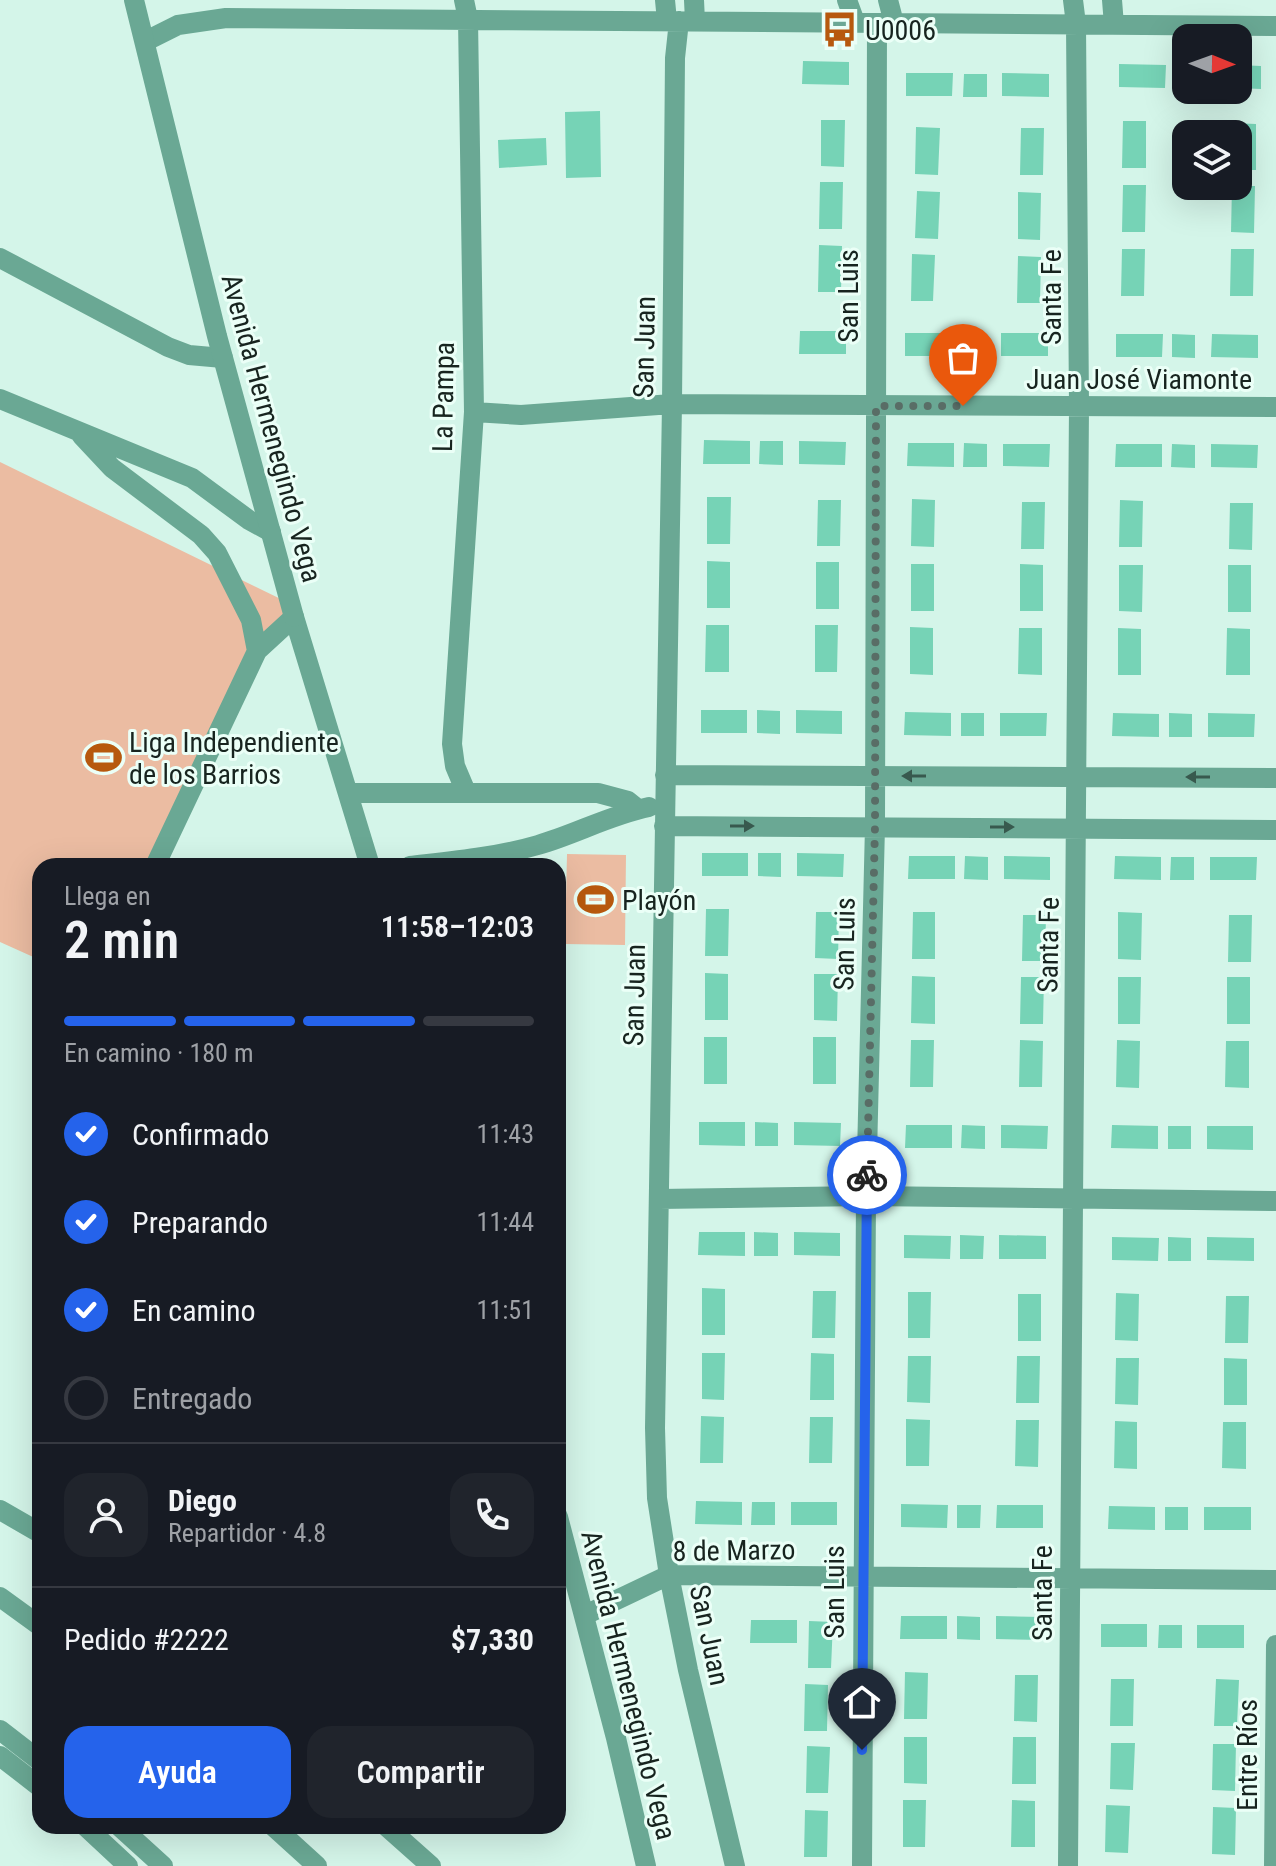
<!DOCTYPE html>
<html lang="es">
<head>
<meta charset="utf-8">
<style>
  body { margin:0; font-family:"Roboto Condensed",sans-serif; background:#20242c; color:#f1f3f6; height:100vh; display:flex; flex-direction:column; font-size:30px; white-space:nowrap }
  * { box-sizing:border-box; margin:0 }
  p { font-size:26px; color:#9ea1a6 }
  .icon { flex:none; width:44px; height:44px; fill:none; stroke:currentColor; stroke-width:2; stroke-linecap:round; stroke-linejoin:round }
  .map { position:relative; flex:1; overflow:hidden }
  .details { position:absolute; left:32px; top:858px; width:534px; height:976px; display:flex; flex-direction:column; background:#171b24; border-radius:24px; box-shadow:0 8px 32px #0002 }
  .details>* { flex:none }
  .needle { width:52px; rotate:91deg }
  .controls { position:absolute; left:1172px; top:24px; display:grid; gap:16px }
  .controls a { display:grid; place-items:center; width:80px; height:80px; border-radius:16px; background:#171b24; box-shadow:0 8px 32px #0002; font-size:40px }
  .pin { position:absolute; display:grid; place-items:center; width:68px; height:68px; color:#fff; margin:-82px -34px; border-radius:50% 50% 50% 0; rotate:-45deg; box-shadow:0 0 8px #0007 }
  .pin .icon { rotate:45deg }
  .courier { position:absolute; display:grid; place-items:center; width:80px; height:80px; margin:-40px; border:6px solid #2563eb; border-radius:50%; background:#fff; color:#222; box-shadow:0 2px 10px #0007 }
  .summary em { font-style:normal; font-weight:600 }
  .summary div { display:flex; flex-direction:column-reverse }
  .summary { display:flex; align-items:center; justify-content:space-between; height:136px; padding:0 32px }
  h1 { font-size:52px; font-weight:600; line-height:60px }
  .bar { display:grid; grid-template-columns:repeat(4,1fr); gap:12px 8px; align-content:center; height:96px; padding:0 32px }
  .bar i { height:10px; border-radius:6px; background:#363941 }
  .bar .active { background:#2563eb }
  .bar p { grid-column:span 4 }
  .line { display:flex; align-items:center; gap:20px; padding:0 32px; border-top:2px solid #363941 }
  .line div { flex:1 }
  .round { display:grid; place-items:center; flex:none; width:84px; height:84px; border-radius:24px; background:#20242c }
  ol { padding:0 32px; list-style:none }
  li { display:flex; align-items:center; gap:24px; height:88px }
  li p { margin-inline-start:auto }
  li .icon { padding:8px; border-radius:50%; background:#2563eb; color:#fff; stroke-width:4 }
  li:last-child { color:#9ea1a6 }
  li i { width:44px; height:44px; border:4px solid #363941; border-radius:50% }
  .button { display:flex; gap:16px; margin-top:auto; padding:16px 32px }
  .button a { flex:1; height:92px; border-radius:24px; background:#2563eb; color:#fff; font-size:32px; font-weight:600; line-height:92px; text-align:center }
  .button a+a { background:#20242c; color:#f1f3f6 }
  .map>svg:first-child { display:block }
</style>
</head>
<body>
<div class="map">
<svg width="1276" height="1866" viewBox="0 0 1276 1866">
  <rect width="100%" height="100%" fill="#d4f5e9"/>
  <path fill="#ebbca2" d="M0 462 291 604 273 634 155 866H40V960L0 942Z
    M567 854 626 855 625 945 565 944Z"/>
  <path fill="#76d3b6" d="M803 61 849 62V85L802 84Z
    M1119 64 1166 65 1165 88 1119 87Z
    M1175 65H1186V88H1175Z
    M1238 65 1261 66V89L1238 88Z
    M906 73H953L952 96H906Z
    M1002 73 1049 74V97L1002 96Z
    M964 74H987V97H963Z
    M600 111 601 177 566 178 565 112Z
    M821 120H845L844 167 821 166Z
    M1123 121H1146V168H1122Z
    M1233 123 1256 124V170H1238V134H1233Z
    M916 127 940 128 938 175 915 174Z
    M1021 128H1044L1043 175H1020Z
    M546 138 547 165 499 168 498 140Z
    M820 182H843L842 229H819Z
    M1123 185H1146L1145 232H1122Z
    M1232 186H1255L1254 233 1231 232Z
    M917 191 940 192 938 239 915 238Z
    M1018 192 1041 193 1040 240 1018 239Z
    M819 245 842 246 841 292H818Z
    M1122 249H1145L1144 296H1121Z
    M1231 249H1254L1253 296H1230Z
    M912 254 935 255 933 301H911Z
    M1018 256 1041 257 1040 303H1017Z
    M800 331H846V354H799Z
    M905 333H952L951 356H905Z
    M963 333 986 334V356H963Z
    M1001 333H1048V356H1001Z
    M1116 334H1163L1162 357H1116Z
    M1172 334 1195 335V358L1172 357Z
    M1212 334 1258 335V358L1211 357Z
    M704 440 750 441V464H703Z
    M760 441H783V465L759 464Z
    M799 441 846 442 845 465 799 464Z
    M908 443H954V467L907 466Z
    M964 443 987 444V467H963Z
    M1003 444H1050L1049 467 1003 466Z
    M1116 444H1162V467H1115Z
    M1172 444 1195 445V468L1171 467Z
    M1211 444 1258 445 1257 468 1211 467Z
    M707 497H731L730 544H707Z
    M912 499 935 500 934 547 911 546Z
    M818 500H841L840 546H817Z
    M1120 500 1143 501 1142 547H1119Z
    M1022 502H1045L1044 549H1021Z
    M1230 503H1253L1252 550 1229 549Z
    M707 561 730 562V608H707Z
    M816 562H839V609H816Z
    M911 564H934V611H911Z
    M1020 564 1043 565V611H1020Z
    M1119 565H1143L1142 612 1119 611Z
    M1228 565H1251V612H1228Z
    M706 625H729V672H705Z
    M815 625H838L837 672H815Z
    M910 627 933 628V675L910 674Z
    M1019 628H1042V675L1018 674Z
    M1118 628 1141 629V675H1118Z
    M1227 628 1250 629V675H1226Z
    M701 710H747V733H701Z
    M757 710 780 711V734L757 733Z
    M796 710 842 711V734L796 733Z
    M905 712 951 713V736L904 735Z
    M961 713H984V736H961Z
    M1000 713H1047L1046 736H1000Z
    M1113 713 1159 714V737L1112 736Z
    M1169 713 1192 714V737H1169Z
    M1208 713 1255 714 1254 737H1208Z
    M702 853H748V876H702Z
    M758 853H781V877L758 876Z
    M797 853 844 854 843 877 797 876Z
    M909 856H955V879H908Z
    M965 856 988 857V880L964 879Z
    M1004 856 1050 857V880L1004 879Z
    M1115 856 1161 857V880L1114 879Z
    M1171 857H1194V880H1170Z
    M1210 857H1257L1256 880H1210Z
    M706 909H729L728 956H705Z
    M816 912H839L838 959 815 958Z
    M913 912H935V959H912Z
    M1118 912 1142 913 1141 960 1118 959Z
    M1023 915H1046L1045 961H1022Z
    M1229 915H1252L1251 962H1228Z
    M705 973 728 974V1020H705Z
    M814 974H838L837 1021 814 1020Z
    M912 976 935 977V1024L911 1023Z
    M1021 977H1044L1043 1024H1020Z
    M1118 977H1141L1140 1024H1118Z
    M1227 977H1250V1024H1227Z
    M704 1037H727V1084H704Z
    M813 1037H836V1084H813Z
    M911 1040H934L933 1087H910Z
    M1020 1040 1043 1041 1042 1087H1019Z
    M1117 1040 1140 1041 1139 1088 1116 1087Z
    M1226 1041H1249V1088L1225 1087Z
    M699 1122H745V1146L699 1145Z
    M755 1122 778 1123V1146H755Z
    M794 1122 841 1123 840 1146 794 1145Z
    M906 1125H952V1148H905Z
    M962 1125 985 1126V1149L961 1148Z
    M1001 1125 1048 1126 1047 1149 1001 1148Z
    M1112 1125 1158 1126V1149L1111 1148Z
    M1168 1126H1191V1149H1168Z
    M1207 1126H1253V1150L1207 1149Z
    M699 1232H745V1256L698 1255Z
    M754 1232 778 1233V1256H754Z
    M794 1232 840 1233V1256L794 1255Z
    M904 1235 951 1236 950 1259 904 1258Z
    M960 1235 984 1236 983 1259H960Z
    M999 1235 1046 1236V1259H999Z
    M1112 1237 1159 1238 1158 1261 1112 1260Z
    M1168 1237 1191 1238V1261H1168Z
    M1207 1237 1254 1238V1261L1207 1260Z
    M702 1288 725 1289V1335H702Z
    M813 1291H836L835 1338H812Z
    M908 1292H931L930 1338H908Z
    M1116 1293 1139 1294 1138 1341 1115 1340Z
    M1018 1294H1041V1341H1018Z
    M1226 1296H1249L1248 1343H1225Z
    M702 1353H725L724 1400 702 1399Z
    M811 1353 834 1354V1400H810Z
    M908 1356H931L930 1403 907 1402Z
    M1017 1356H1040L1039 1403H1016Z
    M1116 1358H1139L1138 1405 1115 1404Z
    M1224 1358 1247 1359V1405H1224Z
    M701 1416 724 1417 723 1463H700Z
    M810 1417H833L832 1463H809Z
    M906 1419 930 1420 929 1466H906Z
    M1016 1420H1039L1038 1467 1015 1466Z
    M1115 1421 1137 1422V1469L1114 1468Z
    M1223 1422H1246V1469L1222 1468Z
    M696 1501 742 1502V1525L695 1524Z
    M752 1502H775V1525H751Z
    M791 1502H837V1525H791Z
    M901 1504 948 1505 947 1528 901 1527Z
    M957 1505H981L980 1528H957Z
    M997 1505H1043V1528H996Z
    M1109 1506 1155 1507V1530L1108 1529Z
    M1165 1507H1188V1530H1165Z
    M1204 1507H1251V1530H1204Z
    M901 1616H947V1639H900Z
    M957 1616 980 1617V1640L957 1639Z
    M996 1616 1042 1617V1640L996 1639Z
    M751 1620H797V1643H750Z
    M809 1621 833 1622 831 1668H808Z
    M1101 1624H1147V1647H1101Z
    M1159 1625H1182V1648H1158Z
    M1197 1625H1244V1648H1197Z
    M905 1672 928 1673 927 1719H904Z
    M1015 1675H1038L1037 1722 1014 1721Z
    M1111 1679H1134L1133 1726H1110Z
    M1216 1679 1239 1680 1237 1726H1214Z
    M805 1684 828 1685 827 1731H804Z
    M904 1737H927V1784L904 1783Z
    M1013 1737H1036V1784H1012Z
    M1111 1743H1135L1133 1790 1110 1789Z
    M1213 1744H1236L1235 1791 1212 1790Z
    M807 1746 830 1747 828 1793H806Z
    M903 1800H926L925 1847H903Z
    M1012 1800 1035 1801V1847H1011Z
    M1106 1805 1130 1806 1128 1853 1105 1852Z
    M1213 1807 1236 1808 1235 1855 1212 1854Z
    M805 1810 828 1811 827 1857H804Z"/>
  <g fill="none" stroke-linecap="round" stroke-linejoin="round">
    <path stroke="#6aa894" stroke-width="20" d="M464 0 468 19 474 412 452 744 455 766 466 792
      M665 0 667 21
      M694 0 695 21
      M847 0 855 22
      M888 0 894 23
      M1112 0 1114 25
      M679 21 675 58 672 404 655 1428 657 1498 669 1575 688 1670 735 1866
      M146 41 178 25 226 18 1276 26
      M0 258 168 347 189 355 223 358
      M0 399 192 478 249 520 271 532
      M474 412 521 415 672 404 1276 407
      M82 436 112 468 201 535 217 553 251 620 257 651
      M665 775 1276 778
      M348 793H598L628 801 638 809
      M664 826 1276 830
      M155 866 257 651 294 617 370 866
      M410 866C453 861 497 857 538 845 576 834 610 815 649 807
      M659 1199 866 1196 1276 1201
      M0 1510 40 1533
      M558 1517 616 1738 646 1866
      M0 1597 40 1626
      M585 1615 669 1575 1276 1580
      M273 1826 317 1866
      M386 1826 431 1866
      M862 1866 866 1196 875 826 877 23
      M1068 1866 1079 406 1076 24 1073 0"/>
    <path stroke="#6aa894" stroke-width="20" d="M134 0 217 336 294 617
      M0 1730 40 1761
      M0 1756 40 1787
      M85 1826 128 1866
      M119 1826 163 1866
      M1274 1866 1276 1645"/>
  </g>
  <defs><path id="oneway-solid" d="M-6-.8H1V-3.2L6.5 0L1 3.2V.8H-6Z" transform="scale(2)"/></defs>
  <g fill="#38594e">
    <use href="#oneway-solid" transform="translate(914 776) rotate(-180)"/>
    <use href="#oneway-solid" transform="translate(1198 777) rotate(-180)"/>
    <use href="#oneway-solid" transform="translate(742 826)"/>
    <use href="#oneway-solid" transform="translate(1002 827)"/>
  </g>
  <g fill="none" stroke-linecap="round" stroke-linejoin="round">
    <path stroke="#596d66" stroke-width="8" stroke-dasharray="0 14.4" d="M867 1175 875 826 876 406H963"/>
    <path stroke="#2563eb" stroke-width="10" d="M862 1750 867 1175"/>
  </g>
  <defs>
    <symbol id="bus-bare" viewBox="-9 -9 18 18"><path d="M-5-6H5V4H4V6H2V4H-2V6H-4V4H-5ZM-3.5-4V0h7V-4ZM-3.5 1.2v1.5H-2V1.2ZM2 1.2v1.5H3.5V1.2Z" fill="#b7590e" stroke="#ebfff7" stroke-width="2.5" paint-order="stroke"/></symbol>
    <symbol id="stadium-bare" viewBox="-9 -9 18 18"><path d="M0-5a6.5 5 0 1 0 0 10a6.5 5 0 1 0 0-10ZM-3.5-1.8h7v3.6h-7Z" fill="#b7590e" stroke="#ebfff7" stroke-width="2.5" paint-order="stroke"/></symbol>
  </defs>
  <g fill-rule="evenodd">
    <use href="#bus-bare" x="814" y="4" width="51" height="51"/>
    <use href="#stadium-bare" x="78" y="732" width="51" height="51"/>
    <use href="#stadium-bare" x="570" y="874" width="51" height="51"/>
  </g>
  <g text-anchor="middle" stroke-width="6" stroke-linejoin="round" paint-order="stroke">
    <g font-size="28" fill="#17241f" stroke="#ebfff7" text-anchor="start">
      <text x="865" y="40">U0006</text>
      <text x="129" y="752">Liga Independiente<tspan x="129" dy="32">de los Barrios</tspan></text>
      <text x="622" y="910">Playón</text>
    </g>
    <g font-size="28" fill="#17241f" stroke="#ebfff7">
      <text transform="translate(848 296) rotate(-90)" y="10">San Luis</text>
      <text transform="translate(1051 297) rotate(-90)" y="10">Santa Fe</text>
      <text transform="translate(644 347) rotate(-89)" y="10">San Juan</text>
      <text x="1139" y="389">Juan José Viamonte</text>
      <text transform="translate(443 397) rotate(-89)" y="10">La Pampa</text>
      <text transform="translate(272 428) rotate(75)" y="10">Avenida Hermenegindo Vega</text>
      <text transform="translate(844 944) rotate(-89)" y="10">San Luis</text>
      <text transform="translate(1048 945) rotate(-89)" y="10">Santa Fe</text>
      <text transform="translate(634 995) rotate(-89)" y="10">San Juan</text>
      <text transform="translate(734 1550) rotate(-1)" y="10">8 de Marzo</text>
      <text transform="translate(834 1592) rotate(-90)" y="10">San Luis</text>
      <text transform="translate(1042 1593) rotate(-90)" y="10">Santa Fe</text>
      <text transform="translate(710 1635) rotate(78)" y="10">San Juan</text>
      <text transform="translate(629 1685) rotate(76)" y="10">Avenida Hermenegindo Vega</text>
      <text transform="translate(1247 1755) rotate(-90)" y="10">Entre Ríos</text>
    </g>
  </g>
</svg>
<div class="controls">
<a><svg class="needle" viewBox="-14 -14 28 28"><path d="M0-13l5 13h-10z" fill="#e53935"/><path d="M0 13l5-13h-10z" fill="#9ea1a6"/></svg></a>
<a><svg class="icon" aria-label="layers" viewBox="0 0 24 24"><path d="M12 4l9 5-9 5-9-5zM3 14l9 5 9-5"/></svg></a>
</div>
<div class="pin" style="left:963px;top:406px;background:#ea580c"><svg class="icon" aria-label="bag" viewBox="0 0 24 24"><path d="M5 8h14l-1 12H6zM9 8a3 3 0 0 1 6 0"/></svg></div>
<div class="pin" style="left:862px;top:1750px;background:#1f2937"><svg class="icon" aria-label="home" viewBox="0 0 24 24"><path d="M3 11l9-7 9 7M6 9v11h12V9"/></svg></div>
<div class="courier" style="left:867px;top:1175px"><svg class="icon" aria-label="bike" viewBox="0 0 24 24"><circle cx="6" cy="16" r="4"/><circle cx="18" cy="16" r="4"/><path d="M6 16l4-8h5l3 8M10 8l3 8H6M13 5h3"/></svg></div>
<section class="details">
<div class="summary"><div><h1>2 min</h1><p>Llega en</p></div><em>11:58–12:03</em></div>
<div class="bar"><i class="active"></i><i class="active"></i><i class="active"></i><i></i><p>En camino · 180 m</p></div>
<ol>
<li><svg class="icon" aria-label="check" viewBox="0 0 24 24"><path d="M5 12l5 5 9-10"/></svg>Confirmado<p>11:43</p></li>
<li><svg class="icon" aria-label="check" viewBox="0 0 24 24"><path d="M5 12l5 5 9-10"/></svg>Preparando<p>11:44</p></li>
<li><svg class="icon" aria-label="check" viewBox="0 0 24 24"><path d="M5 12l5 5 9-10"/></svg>En camino<p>11:51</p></li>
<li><i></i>Entregado</li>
</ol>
<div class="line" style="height:144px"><a class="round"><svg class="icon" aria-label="person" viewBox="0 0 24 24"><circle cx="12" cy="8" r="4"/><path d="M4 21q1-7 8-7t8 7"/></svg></a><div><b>Diego</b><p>Repartidor · 4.8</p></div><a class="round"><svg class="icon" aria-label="phone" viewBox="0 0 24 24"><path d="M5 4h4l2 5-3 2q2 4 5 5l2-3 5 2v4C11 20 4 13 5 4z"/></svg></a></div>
<div class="line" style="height:104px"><div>Pedido #2222</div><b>$7,330</b></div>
<div class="button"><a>Ayuda</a><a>Compartir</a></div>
</section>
</div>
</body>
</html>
